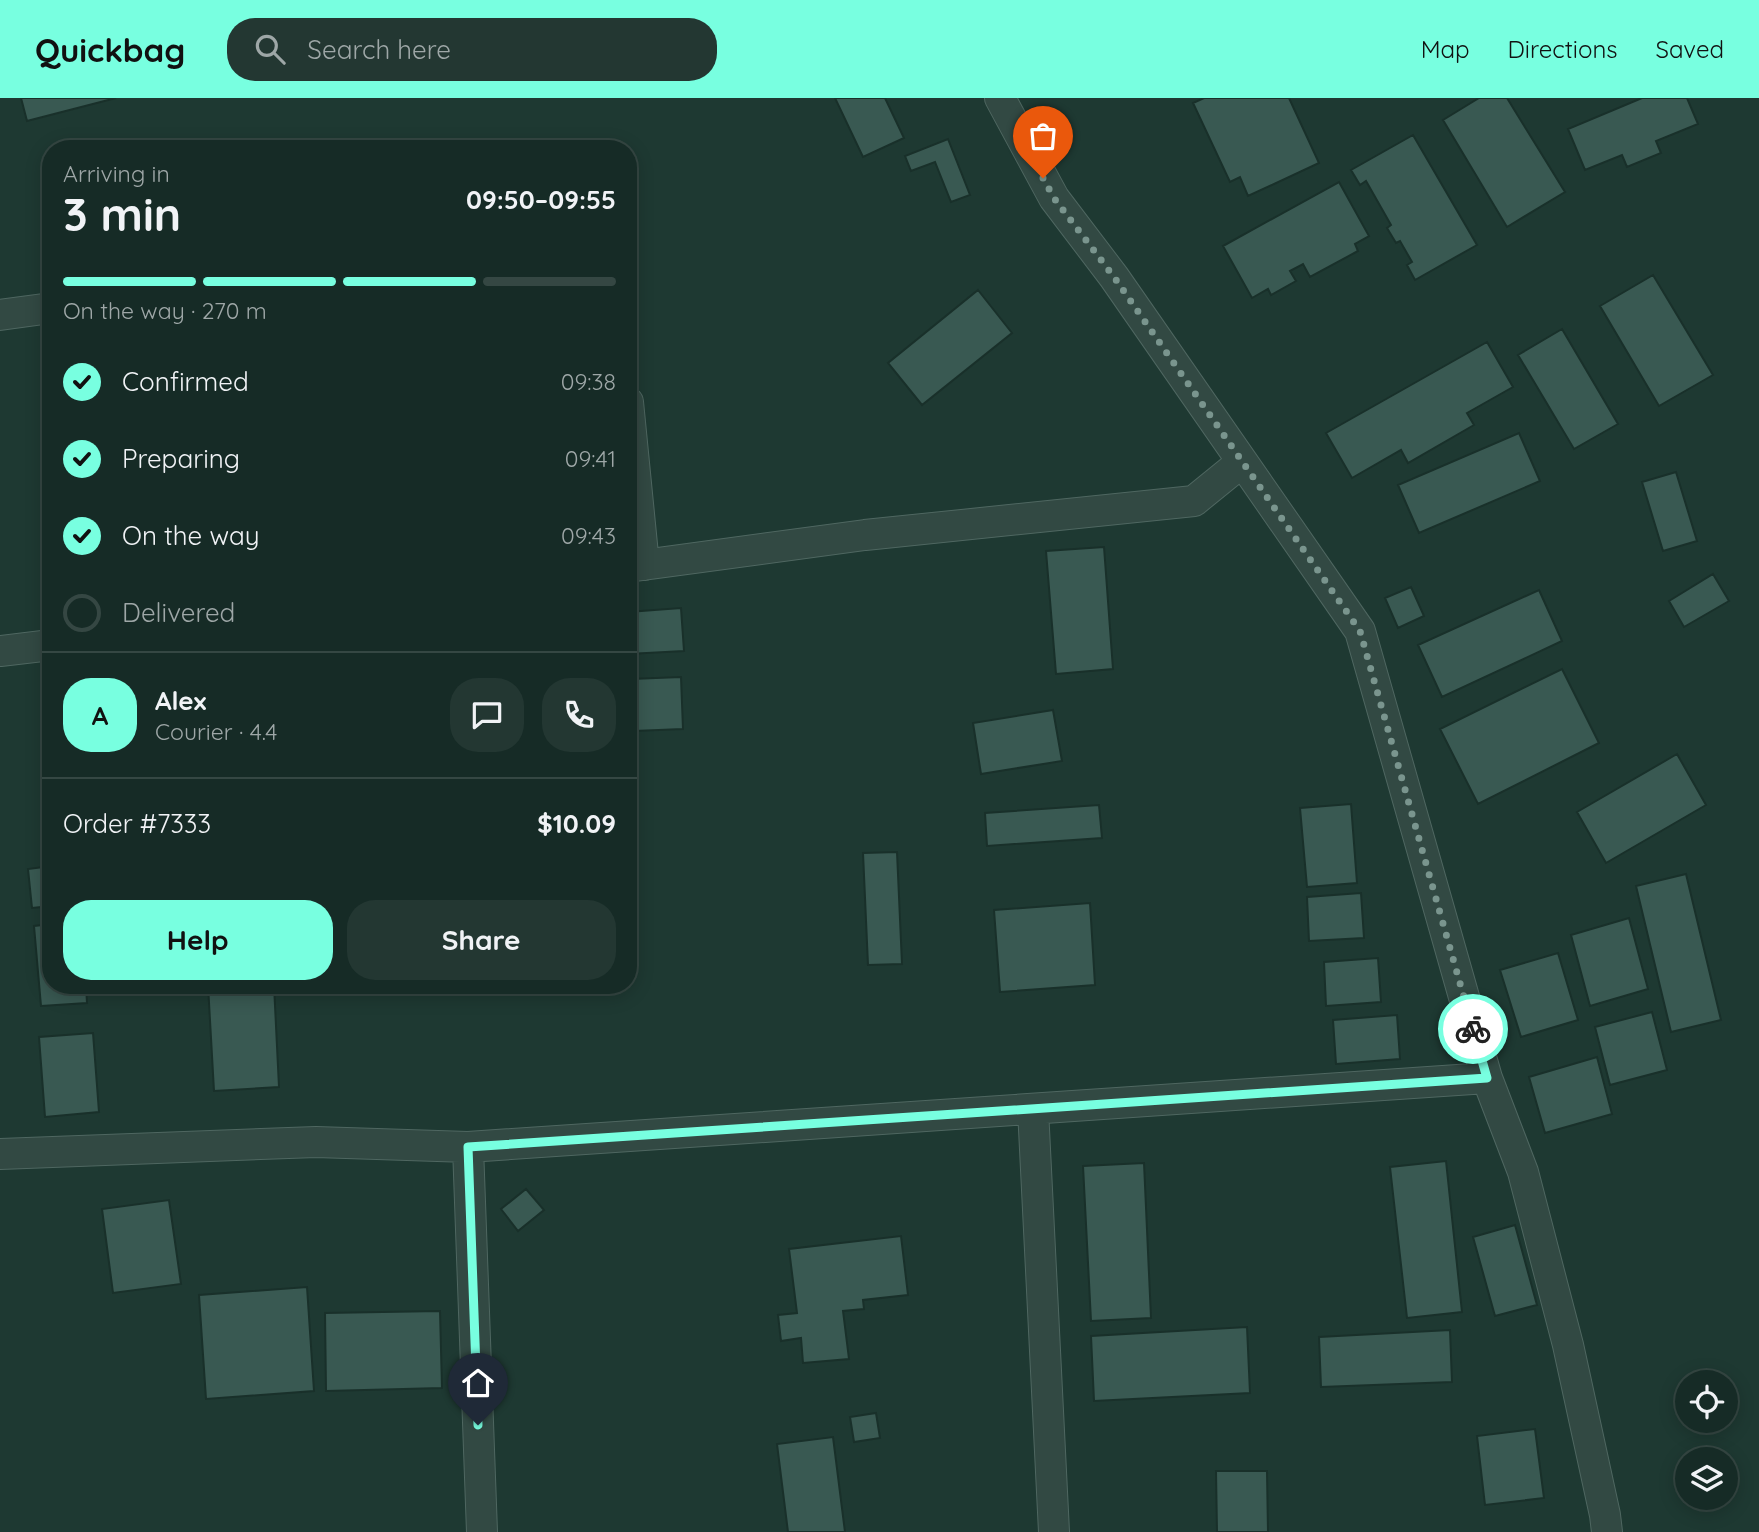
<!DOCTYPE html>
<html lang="en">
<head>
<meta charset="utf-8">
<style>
  body { margin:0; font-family:Quicksand,sans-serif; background:#233732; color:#f1f3f6; height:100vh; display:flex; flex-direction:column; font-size:26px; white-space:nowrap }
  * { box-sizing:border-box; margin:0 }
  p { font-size:23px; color:#9ea7a7 }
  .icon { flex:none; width:38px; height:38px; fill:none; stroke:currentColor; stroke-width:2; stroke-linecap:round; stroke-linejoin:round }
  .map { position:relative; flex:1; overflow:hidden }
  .drawer { position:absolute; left:42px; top:42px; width:595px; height:854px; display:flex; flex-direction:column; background:#162b26; border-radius:28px; box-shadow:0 4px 18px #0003,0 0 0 2px #354743 }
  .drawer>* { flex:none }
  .buttons { position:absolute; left:1675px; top:1272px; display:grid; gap:14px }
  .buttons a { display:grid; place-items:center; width:63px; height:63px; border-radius:50%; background:#162b26; box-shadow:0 4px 18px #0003,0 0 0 2px #354743; font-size:35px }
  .pin { position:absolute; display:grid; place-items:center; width:60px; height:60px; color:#fff; margin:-72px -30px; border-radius:50% 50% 50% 0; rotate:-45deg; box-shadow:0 0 7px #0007 }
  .pin .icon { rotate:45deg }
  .courier { position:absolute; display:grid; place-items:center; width:70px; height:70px; margin:-35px; border:5px solid #78ffe0; border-radius:50%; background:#fff; color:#222; box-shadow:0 2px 9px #0007 }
  .summary em { font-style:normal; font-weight:800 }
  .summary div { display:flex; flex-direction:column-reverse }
  .summary { display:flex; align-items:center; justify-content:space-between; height:119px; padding:0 21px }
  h1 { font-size:46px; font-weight:800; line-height:52px }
  .bar { display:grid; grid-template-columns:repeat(4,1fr); gap:10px 7px; align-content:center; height:84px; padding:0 21px }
  .bar i { height:9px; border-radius:5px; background:#354743 }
  .bar .current { background:#78ffe0 }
  .bar p { grid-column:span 4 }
  .line { display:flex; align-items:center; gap:18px; padding:0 21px; border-top:2px solid #354743 }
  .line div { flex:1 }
  .round { display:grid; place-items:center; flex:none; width:74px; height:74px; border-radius:28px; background:#233732 }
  ol { padding:0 21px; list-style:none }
  li { display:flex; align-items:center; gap:21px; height:77px }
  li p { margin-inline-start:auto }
  li .icon { padding:7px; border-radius:50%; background:#78ffe0; color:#111; stroke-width:4 }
  li:last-child { color:#9ea7a7 }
  li i { width:38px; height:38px; border:4px solid #354743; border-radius:50% }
  .action { display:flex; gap:14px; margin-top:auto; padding:14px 21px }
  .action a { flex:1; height:80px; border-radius:28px; background:#78ffe0; color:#111; font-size:28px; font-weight:800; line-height:80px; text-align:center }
  .action a+a { background:#233732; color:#f1f3f6 }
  header { display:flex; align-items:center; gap:42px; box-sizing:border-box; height:98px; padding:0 35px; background:#78ffe0; color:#111 }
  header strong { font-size:33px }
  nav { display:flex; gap:38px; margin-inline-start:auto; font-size:24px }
  .search { width:490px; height:63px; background:#233732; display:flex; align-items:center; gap:18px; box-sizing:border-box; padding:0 24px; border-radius:28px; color:#9ea7a7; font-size:26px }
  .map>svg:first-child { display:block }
</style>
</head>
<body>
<header>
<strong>Quickbag</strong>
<div class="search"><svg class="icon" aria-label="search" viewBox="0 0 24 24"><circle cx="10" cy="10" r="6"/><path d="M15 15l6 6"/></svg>Search here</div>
<nav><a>Map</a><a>Directions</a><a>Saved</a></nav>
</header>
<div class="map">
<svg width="1759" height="1434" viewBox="0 0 1759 1434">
  <rect width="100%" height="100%" fill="#1e3932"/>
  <path fill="#395952" stroke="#19302a" stroke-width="2" d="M21 0H116L27 23Z
    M835 0H885L904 40 863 59Z
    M1204 0H1289L1319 65 1248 98 1240 79 1230 84 1193 5Z
    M1479 0H1507L1565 94 1507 129 1443 22Z
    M1642 0H1687L1698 26 1656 43 1661 55 1627 69 1622 57 1585 72 1568 31Z
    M1413 37 1477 147 1415 182 1407 167 1412 164 1400 143 1396 145 1387 130 1391 127 1366 83 1360 87 1351 72Z
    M948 41 970 97 951 104 935 64 911 73 905 58Z
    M1339 84 1369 138 1355 146 1358 153 1310 179 1303 166 1290 173 1296 183 1271 197 1268 191 1252 200 1223 148Z
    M1653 177 1713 277 1659 308 1600 208Z
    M978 192 1012 235 922 307 888 265Z
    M1562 231 1618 326 1574 351 1518 257Z
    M1487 244 1513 289 1467 315 1474 327 1408 365 1401 352 1352 380 1326 335Z
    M1519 335 1540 383 1419 435 1398 387Z
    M1676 374 1697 443 1663 453 1642 384Z
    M1104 449 1113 571 1056 576 1046 453Z
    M1713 476 1729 503 1684 529 1669 503Z
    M1411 489 1424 518 1398 530 1385 500Z
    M1539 492 1562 543 1442 599 1418 547Z
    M681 510 684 553 628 556V514Z
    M1562 571 1599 645 1478 706 1440 631Z
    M681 579 683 631 634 633 631 581Z
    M1053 612 1062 663 981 676 973 625Z
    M1677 656 1706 707 1606 765 1577 714Z
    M1351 706 1357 785 1307 789 1300 710Z
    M1099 707 1102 740 987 748 985 715Z
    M897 754 902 866 868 867 863 755Z
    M51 768V808L32 810 28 771Z
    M1686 776 1721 922 1671 934 1636 788Z
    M1361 795 1364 840 1309 843 1307 799Z
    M1090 805 1095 887 1000 894 994 812Z
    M1629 820 1648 891 1590 908 1571 837Z
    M51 826V887H86L87 905 41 908 34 828Z
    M1558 855 1578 922 1521 939 1500 872Z
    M1378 860 1381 904 1326 908 1324 864Z
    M208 887H274L279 989 214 993Z
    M1652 914 1667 972 1610 987 1595 929Z
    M1397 917 1400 961 1336 966 1333 922Z
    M93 935 99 1014 45 1019 39 939Z
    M1597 959 1612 1016 1545 1035 1529 979Z
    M1446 1063 1462 1214 1407 1220 1390 1069Z
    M1144 1065 1151 1220 1091 1223 1083 1068Z
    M526 1091 544 1112 518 1133 501 1111Z
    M169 1102 181 1186 113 1195 102 1111Z
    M1515 1127 1537 1207 1495 1218 1473 1139Z
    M901 1138 908 1197 863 1202 864 1211 843 1213 849 1261 803 1265 801 1240 781 1243 778 1217 797 1215 789 1151Z
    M307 1189 314 1293 206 1301 199 1197Z
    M440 1213 442 1290 326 1293 325 1215Z
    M1247 1229 1250 1295 1094 1303 1091 1238Z
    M1450 1232 1452 1284 1321 1289 1319 1239Z
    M876 1315 880 1340 854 1344 850 1319Z
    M1535 1331 1544 1400 1485 1407 1477 1338Z
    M833 1339 845 1434H788L777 1346Z
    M1216 1373H1267L1268 1434H1217Z"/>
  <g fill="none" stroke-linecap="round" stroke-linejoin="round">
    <defs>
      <path id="street" d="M1000 0 1054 100 1114 179 1360 533 1487 980 1523 1074 1568 1247 1605 1417 1607 1434
        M0 217 51 210
        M628 304 644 467
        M628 469 865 437 1194 403 1242 364
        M0 553 51 547
        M1033 1011 1054 1434
        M468 1049 482 1434
        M0 1056 316 1044 468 1049 1487 980"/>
    </defs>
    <use href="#street" stroke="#4f6761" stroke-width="32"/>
    <use href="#street" stroke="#324943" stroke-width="30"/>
  </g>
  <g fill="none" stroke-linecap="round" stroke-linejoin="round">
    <path stroke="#7a958e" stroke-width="7" stroke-dasharray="0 12.6" d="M1043 80 1054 100 1114 179 1360 533 1473 931"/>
    <path stroke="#78ffe0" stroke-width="9" d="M478 1327 468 1049 1487 980 1473 931"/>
  </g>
</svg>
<div class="buttons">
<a><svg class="icon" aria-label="locate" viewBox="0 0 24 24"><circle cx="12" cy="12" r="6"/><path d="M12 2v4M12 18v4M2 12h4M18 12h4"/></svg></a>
<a><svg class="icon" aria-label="layers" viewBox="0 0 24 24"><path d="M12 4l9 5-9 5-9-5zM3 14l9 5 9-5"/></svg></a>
</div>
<div class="pin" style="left:1043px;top:80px;background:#ea580c"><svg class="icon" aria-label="bag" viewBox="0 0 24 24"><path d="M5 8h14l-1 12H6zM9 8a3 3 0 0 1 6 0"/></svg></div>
<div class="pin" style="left:478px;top:1327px;background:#1f2937"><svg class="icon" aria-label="home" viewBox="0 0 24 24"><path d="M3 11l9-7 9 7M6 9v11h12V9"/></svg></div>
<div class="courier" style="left:1473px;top:931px"><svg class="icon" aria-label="bike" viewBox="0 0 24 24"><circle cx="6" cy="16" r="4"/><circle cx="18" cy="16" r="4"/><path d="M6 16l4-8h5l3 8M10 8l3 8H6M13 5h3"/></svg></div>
<section class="drawer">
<div class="summary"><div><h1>3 min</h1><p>Arriving in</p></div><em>09:50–09:55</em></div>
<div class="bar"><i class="current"></i><i class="current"></i><i class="current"></i><i></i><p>On the way · 270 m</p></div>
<ol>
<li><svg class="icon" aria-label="check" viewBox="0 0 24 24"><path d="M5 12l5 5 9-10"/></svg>Confirmed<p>09:38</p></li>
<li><svg class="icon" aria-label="check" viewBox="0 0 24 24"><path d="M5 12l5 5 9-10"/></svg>Preparing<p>09:41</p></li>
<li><svg class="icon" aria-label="check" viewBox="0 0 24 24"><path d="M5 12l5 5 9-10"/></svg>On the way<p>09:43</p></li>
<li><i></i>Delivered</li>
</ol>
<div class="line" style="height:126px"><b class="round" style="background:#78ffe0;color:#111">A</b><div><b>Alex</b><p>Courier · 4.4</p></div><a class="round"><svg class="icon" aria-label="chat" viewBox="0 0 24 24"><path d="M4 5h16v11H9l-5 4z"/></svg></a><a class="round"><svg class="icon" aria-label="phone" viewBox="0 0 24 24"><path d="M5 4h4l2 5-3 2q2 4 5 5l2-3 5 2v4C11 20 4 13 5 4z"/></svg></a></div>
<div class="line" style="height:91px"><div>Order #7333</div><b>$10.09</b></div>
<div class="action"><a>Help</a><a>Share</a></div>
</section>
</div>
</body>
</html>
